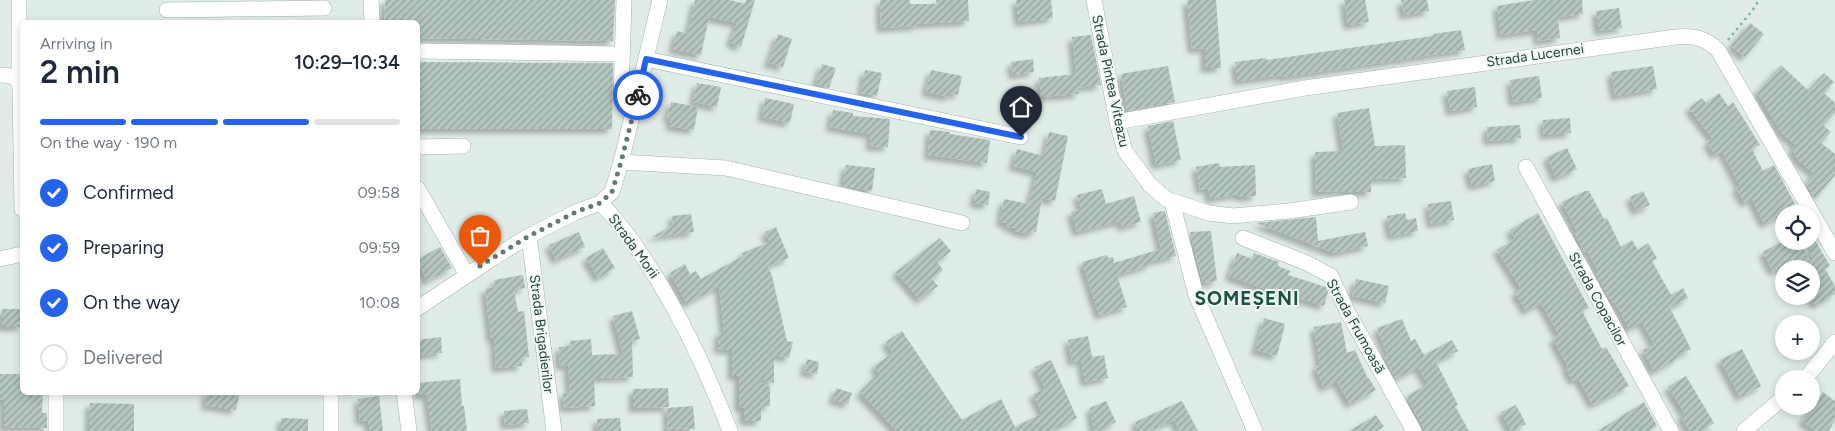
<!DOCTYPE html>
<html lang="en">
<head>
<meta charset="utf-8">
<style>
  body { margin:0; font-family:Figtree,sans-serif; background:#f2f2f3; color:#1f2937; height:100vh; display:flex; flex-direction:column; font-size:19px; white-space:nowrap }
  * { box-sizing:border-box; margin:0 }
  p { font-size:16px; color:#747a83 }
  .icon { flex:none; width:28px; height:28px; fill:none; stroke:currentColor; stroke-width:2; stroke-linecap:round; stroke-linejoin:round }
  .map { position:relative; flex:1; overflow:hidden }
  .side { position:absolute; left:20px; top:20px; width:400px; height:375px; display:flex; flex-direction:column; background:#fff; border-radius:8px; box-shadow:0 2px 8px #0003 }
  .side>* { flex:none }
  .fabs { position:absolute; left:1775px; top:205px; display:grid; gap:10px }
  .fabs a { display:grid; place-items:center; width:45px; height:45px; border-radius:50%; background:#fff; box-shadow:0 2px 8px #0003; font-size:25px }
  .pin { position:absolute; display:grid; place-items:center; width:42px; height:42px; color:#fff; margin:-51px -21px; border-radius:50% 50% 50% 0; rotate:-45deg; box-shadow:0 0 5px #0007 }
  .pin .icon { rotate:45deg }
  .courier { position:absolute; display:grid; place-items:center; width:50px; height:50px; margin:-25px; border:4px solid #2563eb; border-radius:50%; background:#fff; color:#222; box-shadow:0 1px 6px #0007 }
  .overview em { font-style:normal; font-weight:600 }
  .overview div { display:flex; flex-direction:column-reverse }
  .overview { display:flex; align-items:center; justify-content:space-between; height:85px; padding:0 20px }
  h1 { font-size:32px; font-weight:600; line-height:38px }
  .bar { display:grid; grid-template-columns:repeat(4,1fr); gap:8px 5px; align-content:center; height:60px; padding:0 20px }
  .bar i { height:6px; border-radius:4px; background:#e0e1e3 }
  .bar .on { background:#2563eb }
  .bar p { grid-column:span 4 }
  ol { padding:0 20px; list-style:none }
  li { display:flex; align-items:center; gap:15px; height:55px }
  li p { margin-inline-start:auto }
  li .icon { padding:5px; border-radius:50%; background:#2563eb; color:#fff; stroke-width:4 }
  li:last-child { color:#747a83 }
  li i { width:28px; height:28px; border:2px solid #e0e1e3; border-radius:50% }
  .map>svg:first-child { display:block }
</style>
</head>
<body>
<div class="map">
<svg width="1835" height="431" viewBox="0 0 1835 431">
  <defs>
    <pattern id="building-hatch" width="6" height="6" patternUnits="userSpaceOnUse" patternTransform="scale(1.25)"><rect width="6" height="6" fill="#b5c7bf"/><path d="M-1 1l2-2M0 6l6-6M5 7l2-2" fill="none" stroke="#93a39c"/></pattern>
    <filter id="shadow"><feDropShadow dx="-4.5" dy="4.5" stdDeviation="2.5" flood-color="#0004"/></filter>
  </defs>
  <rect width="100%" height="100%" fill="#e0ece6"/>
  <path fill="url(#building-hatch)" filter="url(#shadow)" d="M385 0H615L613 41 418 38V22H384Z
    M695 0H730L745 4 746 0H755L741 47 730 42 737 23 709 17 701 55 673 49 677 31 688 34Z
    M880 0H910V4H937L936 0H968L969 21 917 24V26L881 28Z
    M1016 0H1051L1053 18 1019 22Z
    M1187 0H1216L1221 68H1205V48L1192 49Z
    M1344 0H1365L1369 22 1348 25Z
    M1401 0H1427L1429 11 1404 15Z
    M1534 0H1582L1583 14 1558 17 1560 38 1538 41 1537 30 1501 35 1497 6Z
    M1619 8 1622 28 1599 31 1596 11Z
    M1750 23 1764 34 1745 57 1731 46Z
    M1461 30 1465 50 1284 77 1283 75 1238 81 1235 62 1266 58 1267 60 1433 36V34Z
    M778 34 792 39 783 67 768 63Z
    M1091 35 1101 85 1078 88 1079 94 1041 97 1039 78 1076 74 1072 37Z
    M1033 59 1034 72 1013 75 1011 62Z
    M418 62 613 63 612 129H418Z
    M822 64 836 68 829 88 816 84Z
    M1781 65 1808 90 1824 73 1834 82 1824 93 1835 103V113L1823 125 1831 132 1821 143 1835 154V175L1815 199 1806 183 1814 173 1800 162 1792 150 1796 145 1781 132 1757 92Z
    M1168 66 1175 102 1127 111 1121 74Z
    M1653 66 1657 89 1615 96 1611 72Z
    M865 70 882 73 877 96 861 93Z
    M931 70 962 76 958 95 950 93 949 97 926 92Z
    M1539 76 1542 98 1513 102 1510 80Z
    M697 83 721 87 717 107 693 102Z
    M1475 87 1477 107 1450 111 1447 91Z
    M1719 93 1728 106 1733 102 1760 145 1752 149 1763 171 1774 165 1795 204 1784 209 1786 213 1764 224 1752 199 1745 203 1736 188 1740 186 1722 151 1715 155 1707 142 1713 139 1689 108 1702 98 1706 103Z
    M765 98 794 104 790 123 762 117Z
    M671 102 698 107 694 130 670 126 671 119 667 118Z
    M1369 108 1375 146 1405 145 1406 178 1371 179V192H1346L1342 191 1316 192 1315 152 1343 151 1337 113Z
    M833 110 853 113V116L890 119 888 147 870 146 871 134 830 127Z
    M1570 118 1571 133 1544 135 1543 120Z
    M1173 121 1181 160 1156 165 1148 126Z
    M1520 125 1521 138 1488 141 1487 127Z
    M930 130 950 132V134L990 140 987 163 928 155Z
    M1049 132 1068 136 1055 201 1042 198 1036 232 1031 231 1030 234 1015 231 1016 228 1007 227V223L1000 222 1004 199 1029 204 1037 172 1013 166 1017 149 1044 156Z
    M1567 148 1577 169 1556 178 1547 157Z
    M1219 163 1220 167 1255 165 1256 196 1239 197V194L1210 199 1208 188 1200 190 1196 167Z
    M1492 164 1495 181 1472 186 1468 169Z
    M846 165 875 168 872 191 843 186Z
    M976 189 990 192 988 205 974 203Z
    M1102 189 1106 204 1134 196 1141 222 1122 227 1121 221 1077 232 1071 212 1081 209 1077 195Z
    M1585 191H1589L1604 219 1607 218 1621 247 1632 240 1638 250 1648 243 1657 258 1652 261 1671 295 1683 288 1688 298 1670 308 1691 349 1677 356 1678 358 1654 372 1643 350 1654 345 1642 322 1629 329 1615 302 1612 303 1596 274 1599 273 1587 250 1584 252 1575 233 1577 232 1562 202Z
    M1643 191 1650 205 1636 211 1630 197Z
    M1451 201 1454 220 1431 224 1428 204Z
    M1165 211 1176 256 1149 262 1150 265 1117 275 1127 307 1099 315 1082 262 1107 255 1108 258 1113 257 1114 263 1161 249 1153 213Z
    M1405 213 1407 220 1416 218 1418 231 1391 236 1387 216Z
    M1538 213 1589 308 1582 311 1602 349 1606 347 1629 386 1593 405 1578 378 1573 381 1566 368 1568 367 1553 339 1559 335 1541 303 1526 311 1515 292 1521 289 1497 250 1515 239 1510 230Z
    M691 214 694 232 652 237 673 225 672 216Z
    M1316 217 1318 241 1365 232 1368 246 1335 253 1256 223Z
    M776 227 789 258 768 266 772 276 787 341 793 342 789 358 774 355V383L761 379 760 382 770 387V406H761V421H744V408H739V376H732V350L718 349 719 332H724L719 286 687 304 670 273 685 264 690 274 696 271 701 279 743 256 742 253 770 242 765 232Z
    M1211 231 1217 281 1203 283 1190 232Z
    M579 232 585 247 556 260 549 245Z
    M1811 233 1830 266 1825 269 1835 286V294L1816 305 1811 297V269H1778L1773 272 1763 252 1783 241H1800L1811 263Z
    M940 238 951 251 937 262 943 270 932 279 938 286 920 300 896 272Z
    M440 247 452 268 427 281 418 262V259Z
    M603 248 615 268 598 278 586 258Z
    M1237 253 1252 259 1254 253 1279 262 1278 266 1290 271 1288 275 1326 287 1328 292 1324 306 1282 293 1281 295 1229 276Z
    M523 275 525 288 514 290 518 312 524 311 529 357 521 358 522 366 496 368 494 338H491L485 289 495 287 494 280Z
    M1356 279 1389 286 1385 303 1352 296Z
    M2 309H22V327H2Z
    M632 311 640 339 632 341 633 377 594 378 595 406 564 408 563 393 570 392 568 365 560 366 559 347 571 346 570 341 591 339 592 355 623 354 613 316Z
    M1264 318 1285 324 1277 356 1255 350Z
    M1402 319 1411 341 1415 339 1424 355 1452 340 1458 351 1436 362 1458 405 1455 406 1469 431H1425L1407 396 1428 384 1418 367 1396 379 1383 355 1387 354 1377 328Z
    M1341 322 1347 353 1355 350 1368 379 1369 378 1376 390 1350 404 1337 382 1324 388 1315 367 1320 365 1314 327Z
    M902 331 962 420 1001 399 1015 427 1042 413 1033 394 1045 389 1035 367 1051 360 1077 418 1051 431H897L860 392 879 373 874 366 893 353 886 342Z
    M1088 336 1092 357 1104 355 1108 378 1085 382 1081 360 1072 362 1068 340Z
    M441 337 442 353 418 355V340Z
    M1742 349 1761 386 1740 397 1720 360Z
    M807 359 819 362 817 374 804 372Z
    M0 374H22V392H43L42 413H47V428L4 427V400H0Z
    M1686 376 1714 423 1701 431H1690L1681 417 1685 414 1668 387Z
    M460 379 462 406H464L467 431H432L427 395H419L418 383Z
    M668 388 669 407 633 408V389Z
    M836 388 852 393 848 404 833 400Z
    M207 392H240L236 410 205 405Z
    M1823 392 1835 401V421L1828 431H1816L1802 421Z
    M379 396 383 431H370L368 420 360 421 358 399Z
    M1106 401 1116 422 1098 431H1094L1090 408Z
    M1182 401 1198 431H1180L1174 420 1148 431H1139L1135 422Z
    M1644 402 1657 426 1649 431H1598Z
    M90 403 134 404V431L89 430Z
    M1516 405 1526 424 1511 431 1501 412Z
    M693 406 695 429 668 430 667 408Z
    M527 409 529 423 505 425 504 411Z
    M1376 415 1384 427 1377 431H1349Z
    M281 418 308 419V431H281Z
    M620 418 621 431H598L597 419Z"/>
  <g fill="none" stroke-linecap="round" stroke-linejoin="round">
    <defs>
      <path id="minor" d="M371 0 372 22
        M1094 0 1117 122 1125 151 1150 185 1166 199 1209 213 1233 216 1289 211 1351 202
        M167 10 324 8
        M418 51 622 54
        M646 59 1021 137
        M0 75C10 75 18 76 20 87L22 209
        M19 81V0
        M621 97 624 0
        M1117 122 1305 88 1676 37C1694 35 1705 38 1718 50L1835 253
        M418 147 463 146
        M621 162 726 168 962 223
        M1526 167 1671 431
        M418 189 467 275
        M1172 202 1196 295 1255 431
        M600 203C618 220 631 239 645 260 680 313 707 371 730 431
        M529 236 554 431
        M1243 238 1307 263 1331 276 1347 311 1414 431
        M0 259 22 254
        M418 308 493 258 529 236 576 212 600 203 612 192 621 162 660 0
        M1805 379 1835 342
        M331 392V431
        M404 392 409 431
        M56 431V392
        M1744 431 1784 397"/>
    </defs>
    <use href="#minor" stroke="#a2b4ad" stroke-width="16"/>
    <path stroke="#7db3a1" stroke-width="2.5" stroke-dasharray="2.5 4" stroke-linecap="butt" d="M1728 40 1752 11 1759 0"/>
    <use href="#minor" stroke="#fff" stroke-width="15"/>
  </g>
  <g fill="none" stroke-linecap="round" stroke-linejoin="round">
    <path stroke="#637b73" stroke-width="5" stroke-dasharray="0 9" d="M480 266 529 236 576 212 600 203 612 192 621 162 638 95"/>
    <path stroke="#2563eb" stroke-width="6" d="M638 95 646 59 1021 137"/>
  </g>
  <g text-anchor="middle" stroke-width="4" stroke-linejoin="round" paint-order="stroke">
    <g font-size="14" fill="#1f3e35" stroke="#f0f8f4">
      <text transform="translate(1535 55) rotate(-8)" y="5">Strada Lucernei</text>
      <text transform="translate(1111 81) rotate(78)" y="5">Strada Pintea Viteazu</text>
      <text transform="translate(634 246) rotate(54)" y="5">Strada Morii</text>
      <text transform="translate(1598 299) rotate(61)" y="5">Strada Copacilor</text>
      <text transform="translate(1356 326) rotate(61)" y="5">Strada Frumoasă</text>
      <text transform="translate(542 334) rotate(83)" y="5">Strada Brigadierilor</text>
    </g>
    <g font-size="19" font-weight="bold" letter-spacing="1" fill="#195243" stroke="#f0f8f4">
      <text x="1247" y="305">SOMEȘENI</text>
    </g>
  </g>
</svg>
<div class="fabs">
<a><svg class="icon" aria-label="locate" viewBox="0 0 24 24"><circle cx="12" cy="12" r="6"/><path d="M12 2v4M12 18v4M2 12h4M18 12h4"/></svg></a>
<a><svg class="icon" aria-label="layers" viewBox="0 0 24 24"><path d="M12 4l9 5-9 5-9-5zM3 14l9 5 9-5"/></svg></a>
<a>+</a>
<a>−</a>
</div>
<div class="pin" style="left:480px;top:266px;background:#ea580c"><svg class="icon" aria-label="bag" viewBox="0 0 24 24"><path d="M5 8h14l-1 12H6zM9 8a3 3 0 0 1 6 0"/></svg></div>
<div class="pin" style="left:1021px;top:137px;background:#1f2937"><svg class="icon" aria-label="home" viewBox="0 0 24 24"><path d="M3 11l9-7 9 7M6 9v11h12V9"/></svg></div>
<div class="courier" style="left:638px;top:95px"><svg class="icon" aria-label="bike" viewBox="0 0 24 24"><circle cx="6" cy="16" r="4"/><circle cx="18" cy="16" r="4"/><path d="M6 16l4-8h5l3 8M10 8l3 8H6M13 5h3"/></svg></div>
<section class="side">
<div class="overview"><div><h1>2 min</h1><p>Arriving in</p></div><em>10:29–10:34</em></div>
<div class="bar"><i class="on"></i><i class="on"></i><i class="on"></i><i></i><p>On the way · 190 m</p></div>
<ol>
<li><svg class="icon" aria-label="check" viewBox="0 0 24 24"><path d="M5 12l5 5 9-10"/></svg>Confirmed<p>09:58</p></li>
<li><svg class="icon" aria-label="check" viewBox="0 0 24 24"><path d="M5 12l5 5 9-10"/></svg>Preparing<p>09:59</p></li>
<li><svg class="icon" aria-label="check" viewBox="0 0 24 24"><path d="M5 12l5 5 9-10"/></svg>On the way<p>10:08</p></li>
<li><i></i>Delivered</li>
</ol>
</section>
</div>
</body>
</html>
